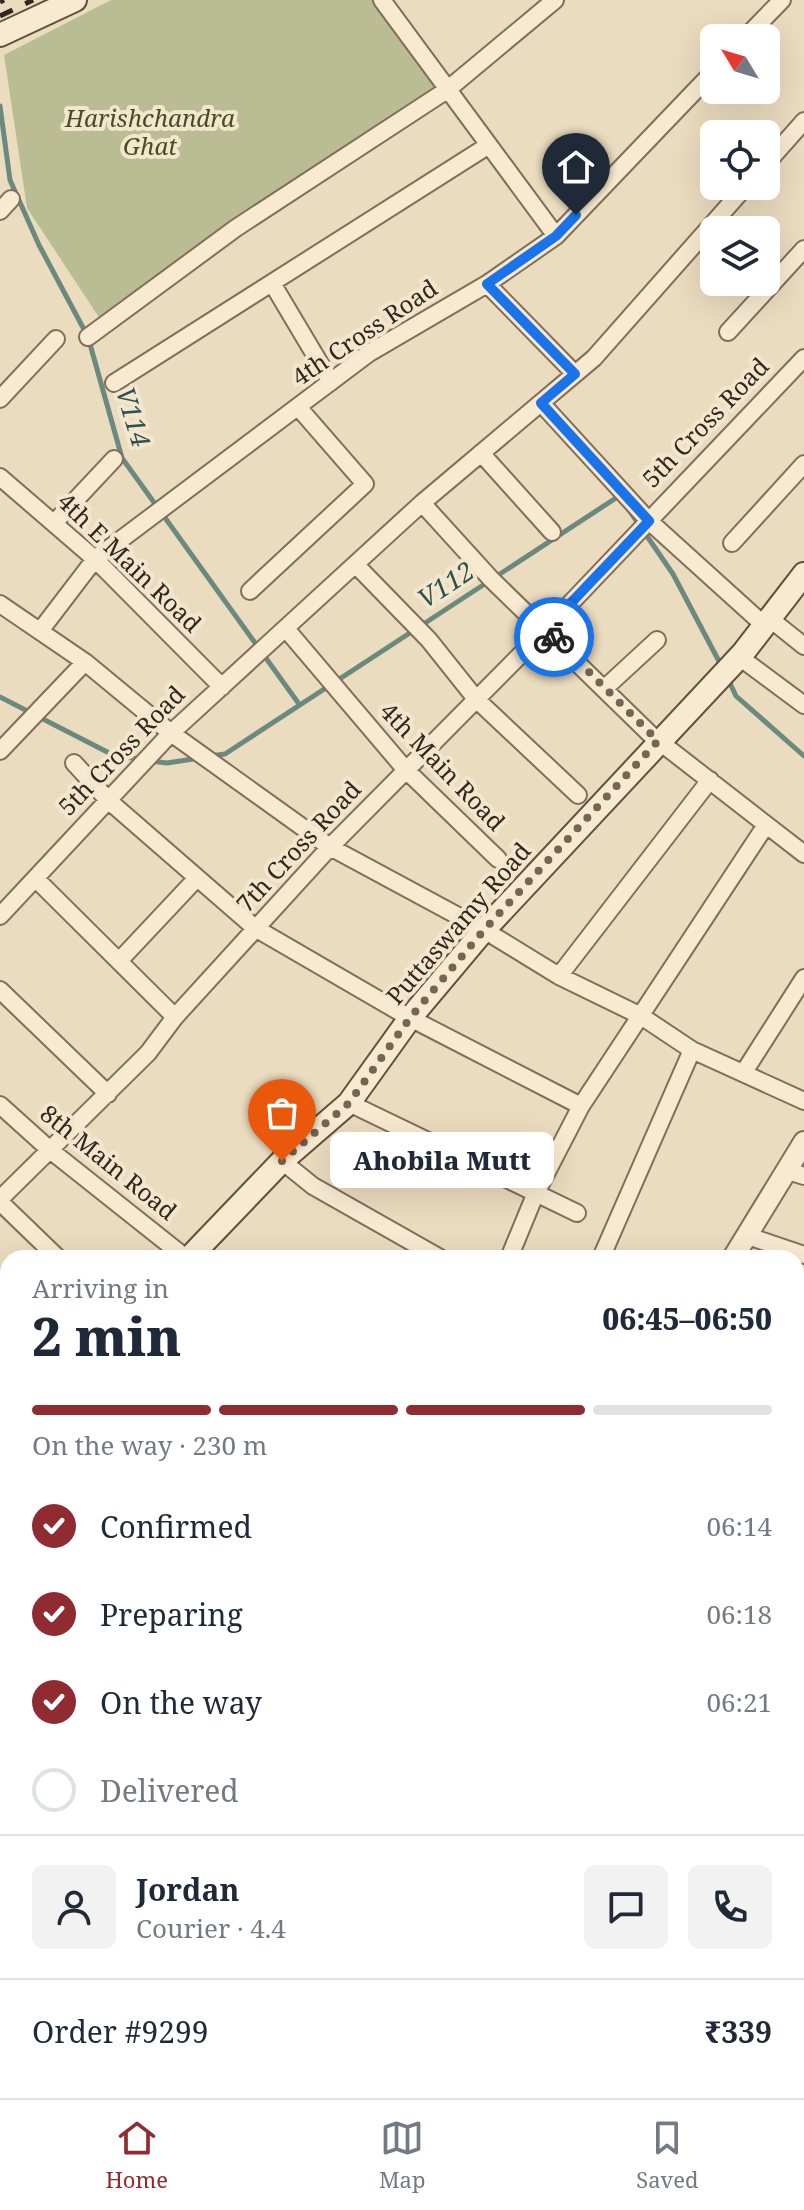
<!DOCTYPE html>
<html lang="en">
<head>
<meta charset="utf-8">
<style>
  body { margin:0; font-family:"Noto Serif",serif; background:#f2f2f3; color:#1f2937; height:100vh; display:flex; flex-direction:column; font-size:30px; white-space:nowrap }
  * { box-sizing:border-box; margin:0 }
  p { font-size:26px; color:#747a83 }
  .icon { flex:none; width:44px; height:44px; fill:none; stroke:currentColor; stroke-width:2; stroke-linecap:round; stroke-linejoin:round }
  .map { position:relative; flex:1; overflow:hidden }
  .panel { position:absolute; left:0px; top:1250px; width:804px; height:848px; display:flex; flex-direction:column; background:#fff; border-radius:24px 24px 0 0; box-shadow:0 8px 32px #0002 }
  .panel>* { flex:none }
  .needle { width:52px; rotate:308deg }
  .controls { position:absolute; left:700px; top:24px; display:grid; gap:16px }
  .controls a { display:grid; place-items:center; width:80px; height:80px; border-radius:12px; background:#fff; box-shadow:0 8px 32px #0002; font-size:40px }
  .pin { position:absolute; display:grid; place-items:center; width:68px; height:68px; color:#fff; margin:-82px -34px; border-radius:50% 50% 50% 0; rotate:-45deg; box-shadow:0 0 8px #0007 }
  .pin .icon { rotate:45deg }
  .courier { position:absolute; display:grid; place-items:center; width:80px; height:80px; margin:-40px; border:6px solid #1a73e8; border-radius:50%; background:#fff; color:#222; box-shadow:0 2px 10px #0007 }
  .bubble { position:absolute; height:56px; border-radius:12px; background:#fff; box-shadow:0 8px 32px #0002; font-size:26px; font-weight:800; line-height:56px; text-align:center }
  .headline em { font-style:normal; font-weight:800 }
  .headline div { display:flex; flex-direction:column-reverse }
  .headline { display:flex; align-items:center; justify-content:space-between; height:136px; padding:0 32px }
  h1 { font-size:52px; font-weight:800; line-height:60px }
  .bar { display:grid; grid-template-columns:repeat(4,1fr); gap:12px 8px; align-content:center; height:96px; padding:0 32px }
  .bar i { height:10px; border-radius:6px; background:#e0e1e3 }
  .bar .on { background:#8f2b31 }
  .bar p { grid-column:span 4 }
  .line { display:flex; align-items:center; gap:20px; padding:0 32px; border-top:2px solid #e0e1e3 }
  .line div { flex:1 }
  .round { display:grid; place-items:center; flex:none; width:84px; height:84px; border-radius:12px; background:#f2f2f3 }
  ol { padding:0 32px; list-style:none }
  li { display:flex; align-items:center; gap:24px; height:88px }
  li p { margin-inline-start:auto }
  li .icon { padding:8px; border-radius:50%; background:#8f2b31; color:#fff; stroke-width:4 }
  li:last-child { color:#747a83 }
  li i { width:44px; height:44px; border:4px solid #e0e1e3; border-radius:50% }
  .tabs { display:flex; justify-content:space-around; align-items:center; height:112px; border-top:2px solid #e0e1e3; background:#fff; font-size:22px; color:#747a83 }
  .tabs a { display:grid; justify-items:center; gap:4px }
  .tabs .on { color:#8f2b31 }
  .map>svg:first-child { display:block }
</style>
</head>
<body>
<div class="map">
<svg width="804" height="2098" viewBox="0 0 804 2098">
  <rect width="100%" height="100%" fill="#ebdcbf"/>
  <path fill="#babd93" d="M111 0H373L447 100 102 322 27 208 4 55Z"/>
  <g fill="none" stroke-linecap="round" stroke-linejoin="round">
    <path stroke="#6a8a80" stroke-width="5" d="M0 106 10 180 39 245 88 337 122 458 299 704
      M629 510 673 574 722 667
      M728 679 736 696 804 756
      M0 697 115 756 141 759
      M210 756 225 754 619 496 621 499
      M150 761 167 763 200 758"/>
    <defs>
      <path id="minor" d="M382 0 556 236
        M745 38 782 0
        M766 164 804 121
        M0 211 11 199
        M272 283 331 382
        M487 284 575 374
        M728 332 804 249
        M88 337 236 228 447 90 555 0
        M114 383 489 145
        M0 399 56 339
        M541 403 649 521 764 625
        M481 453 552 532
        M0 477 95 559 222 687
        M422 503 491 579 651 735 804 854
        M54 523 114 459
        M732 543 804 464
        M356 565 429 640 476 699 578 795
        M250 591 365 484 298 407
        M0 604 85 662 171 733 330 847 484 930 559 976 641 1016 692 1050 804 1101
        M769 618 804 646
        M287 630 405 769 498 859
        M40 631 95 559 369 353 487 284 556 236 714 71
        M738 656 804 705
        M605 688 657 640
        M0 751 85 662
        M74 763 109 801 255 928 410 1018 581 1106
        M36 879 175 1017
        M0 916 171 733 422 503 594 358 746 186
        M119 961 197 878
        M559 976 710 780
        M0 990 108 1094
        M744 1072 804 978
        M349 1103 577 1213
        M0 1105 50 1150 186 1258
        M282 1161 313 1186 440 1258
        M788 1171 804 1176
        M0 1199 148 1053 175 1017 330 847 546 629 804 358
        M0 1202 58 1258
        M748 1236 804 1255
        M509 1258 535 1195 581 1106 766 825
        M601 1258 692 1050
        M0 1314 8 1322
        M796 1385 804 1386
        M796 1472 804 1473
        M796 1566 804 1567
        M0 1614 8 1601
        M0 1752 8 1739
        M0 1828 8 1833
        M0 1890 8 1877
        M796 1895 804 1896
        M0 1996 8 2001
        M796 2005H804
        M796 2046 804 2053
        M159 2090H174
        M427 2090 439 2098
        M361 2098 367 2090"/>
      <path id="tertiary" d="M733 1258 804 1142
        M658 2090 667 2098
        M522 2098 528 2090"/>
      <path id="secondary" d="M0 35 75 0
        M189 1258 282 1161 349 1103 410 1018 484 930 743 653 804 574
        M0 1466 8 1458
        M0 1655H8
        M0 1676H8
        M796 1697H804
        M796 1714 804 1715"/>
    </defs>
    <use href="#minor" stroke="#836d58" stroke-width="20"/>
    <use href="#tertiary" stroke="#836d58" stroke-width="24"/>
    <use href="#secondary" stroke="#644e3c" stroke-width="26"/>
    <use href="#minor" stroke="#f7ead1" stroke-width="16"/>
    <use href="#tertiary" stroke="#f7ead1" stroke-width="20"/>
    <use href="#secondary" stroke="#f7ead1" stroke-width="22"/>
    <path stroke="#33261c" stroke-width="5" stroke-dasharray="14 14" stroke-linecap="butt" d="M0 2 4 0
      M0 16 33 0"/>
  </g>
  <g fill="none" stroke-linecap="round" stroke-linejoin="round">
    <path stroke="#736655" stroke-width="8" stroke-dasharray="0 14.4" d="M282 1161 349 1103 410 1018 484 930 658 741 554 637"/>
    <path stroke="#1a73e8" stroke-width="10" d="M554 637 546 629 649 521 541 403 575 374 487 284 556 236 576 215"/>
  </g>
  <g text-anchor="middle" stroke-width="8" stroke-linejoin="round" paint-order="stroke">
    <g font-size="24" font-style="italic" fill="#464e24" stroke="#f3e6ce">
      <text x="150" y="127">Harishchandra<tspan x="150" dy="28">Ghat</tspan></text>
    </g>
    <g font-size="24" fill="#33261c" stroke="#f3e6ce">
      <text transform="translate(365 333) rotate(-34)" y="8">4th Cross Road</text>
      <text transform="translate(706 423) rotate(-46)" y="8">5th Cross Road</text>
      <text transform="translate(129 563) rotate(44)" y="8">4th E Main Road</text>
      <text transform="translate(122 751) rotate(-46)" y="8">5th Cross Road</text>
      <text transform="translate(442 767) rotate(46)" y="8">4th Main Road</text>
      <text transform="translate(299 847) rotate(-47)" y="8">7th Cross Road</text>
      <text transform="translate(459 924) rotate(-49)" y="8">Puttaswamy Road</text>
      <text transform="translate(108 1163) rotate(39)" y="8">8th Main Road</text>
    </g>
    <g font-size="26" font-style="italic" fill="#2c524e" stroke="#f3e6ce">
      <text transform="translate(133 417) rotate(73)" y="9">V114</text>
      <text transform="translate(446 585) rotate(-33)" y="9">V112</text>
    </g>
  </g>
</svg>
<div class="controls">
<a><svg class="needle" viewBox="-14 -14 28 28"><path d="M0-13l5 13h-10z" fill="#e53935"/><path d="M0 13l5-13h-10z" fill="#747a83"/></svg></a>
<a><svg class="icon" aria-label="locate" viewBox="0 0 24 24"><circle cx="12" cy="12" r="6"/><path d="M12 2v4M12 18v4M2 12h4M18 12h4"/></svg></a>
<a><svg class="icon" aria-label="layers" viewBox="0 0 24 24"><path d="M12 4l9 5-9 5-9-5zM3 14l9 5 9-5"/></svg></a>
</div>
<div class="pin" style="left:282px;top:1161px;background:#ea580c"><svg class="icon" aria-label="bag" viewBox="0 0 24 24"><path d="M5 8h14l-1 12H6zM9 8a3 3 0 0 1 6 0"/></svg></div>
<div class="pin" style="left:576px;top:215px;background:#1f2937"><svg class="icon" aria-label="home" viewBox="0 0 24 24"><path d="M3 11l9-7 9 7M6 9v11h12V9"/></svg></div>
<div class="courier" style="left:554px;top:637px"><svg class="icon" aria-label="bike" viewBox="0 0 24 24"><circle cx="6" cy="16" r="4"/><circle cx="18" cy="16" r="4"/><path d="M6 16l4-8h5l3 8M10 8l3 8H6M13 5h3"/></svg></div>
<div class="bubble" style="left:330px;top:1132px;width:224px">Ahobila Mutt</div>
<section class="panel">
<div class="headline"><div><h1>2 min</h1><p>Arriving in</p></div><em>06:45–06:50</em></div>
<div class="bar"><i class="on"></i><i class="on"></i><i class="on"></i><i></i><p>On the way · 230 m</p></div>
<ol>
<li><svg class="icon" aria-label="check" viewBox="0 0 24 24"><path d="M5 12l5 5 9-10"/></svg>Confirmed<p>06:14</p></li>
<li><svg class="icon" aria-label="check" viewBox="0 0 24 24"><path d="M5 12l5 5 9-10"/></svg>Preparing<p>06:18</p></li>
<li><svg class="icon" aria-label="check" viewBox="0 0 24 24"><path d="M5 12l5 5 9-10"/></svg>On the way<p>06:21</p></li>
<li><i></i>Delivered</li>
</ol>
<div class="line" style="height:144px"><a class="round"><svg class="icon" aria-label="person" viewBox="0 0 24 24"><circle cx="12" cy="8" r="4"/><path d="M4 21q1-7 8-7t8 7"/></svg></a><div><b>Jordan</b><p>Courier · 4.4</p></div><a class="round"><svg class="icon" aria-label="chat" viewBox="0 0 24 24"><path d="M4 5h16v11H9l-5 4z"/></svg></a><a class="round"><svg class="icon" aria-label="phone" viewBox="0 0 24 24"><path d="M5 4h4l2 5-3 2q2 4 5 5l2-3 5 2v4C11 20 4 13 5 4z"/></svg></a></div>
<div class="line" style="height:104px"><div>Order #9299</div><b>₹339</b></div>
</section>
</div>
<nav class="tabs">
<a class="on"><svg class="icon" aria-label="home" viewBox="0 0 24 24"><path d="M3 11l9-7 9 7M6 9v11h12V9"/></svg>Home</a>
<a><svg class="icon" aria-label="map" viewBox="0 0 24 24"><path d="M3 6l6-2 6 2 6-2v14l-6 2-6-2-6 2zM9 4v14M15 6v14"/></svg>Map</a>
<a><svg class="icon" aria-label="saved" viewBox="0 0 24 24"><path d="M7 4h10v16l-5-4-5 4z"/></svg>Saved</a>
</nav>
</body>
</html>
